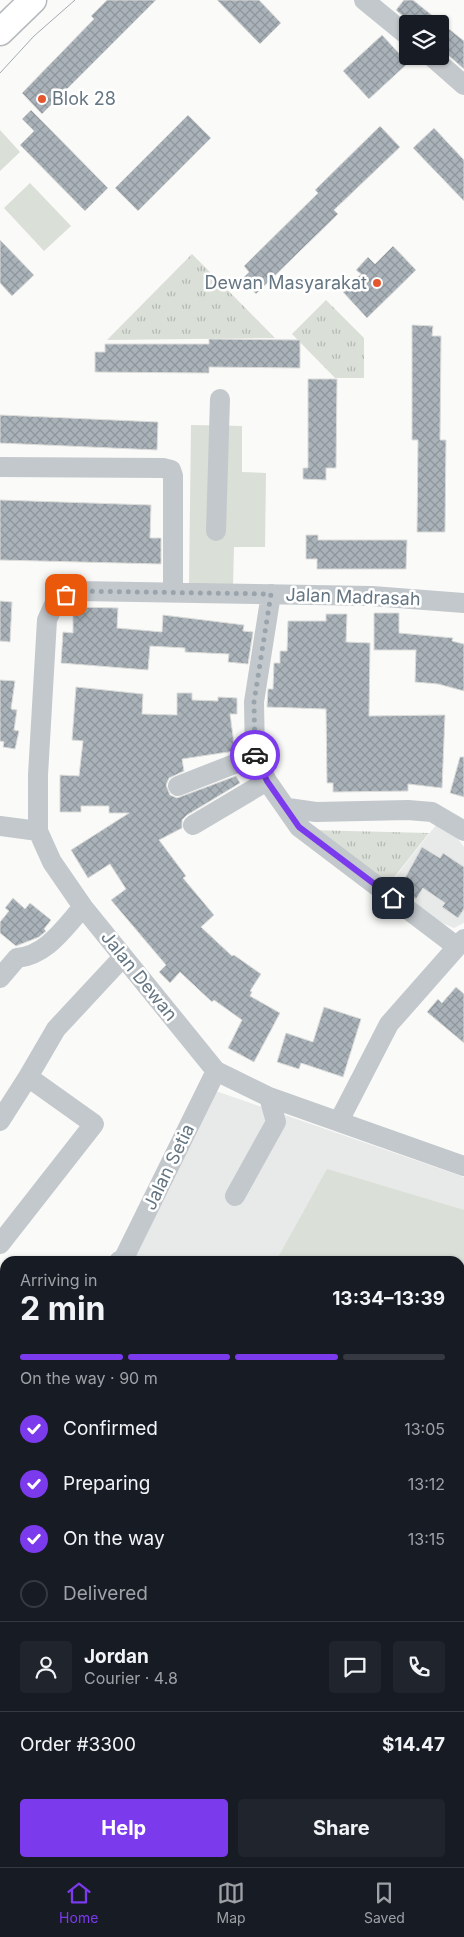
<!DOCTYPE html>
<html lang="en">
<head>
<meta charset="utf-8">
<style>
  body { margin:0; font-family:Inter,sans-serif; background:#20242c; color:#f1f3f6; height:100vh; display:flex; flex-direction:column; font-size:19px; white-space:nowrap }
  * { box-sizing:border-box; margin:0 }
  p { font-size:16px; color:#9ea1a6 }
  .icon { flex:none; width:28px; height:28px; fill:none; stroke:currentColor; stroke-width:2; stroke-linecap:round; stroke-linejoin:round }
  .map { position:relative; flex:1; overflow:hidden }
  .side { position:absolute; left:0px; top:1256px; width:465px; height:611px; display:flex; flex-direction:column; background:#171b24; border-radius:15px 15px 0 0; box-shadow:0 1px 4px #0004 }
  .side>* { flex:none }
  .controls { position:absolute; left:399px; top:15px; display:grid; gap:10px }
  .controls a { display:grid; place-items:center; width:50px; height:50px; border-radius:5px; background:#171b24; box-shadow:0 1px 4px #0004; font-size:25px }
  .pin { position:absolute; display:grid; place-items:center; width:42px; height:42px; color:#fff; margin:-21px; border-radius:10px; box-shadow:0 2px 8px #0006 }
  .courier { position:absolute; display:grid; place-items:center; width:50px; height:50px; margin:-25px; border:4px solid #7c3aed; border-radius:50%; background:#fff; color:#222; box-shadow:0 1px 6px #0007 }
  .headline em { font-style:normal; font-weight:700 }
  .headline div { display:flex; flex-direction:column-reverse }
  .headline { display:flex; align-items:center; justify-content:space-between; height:85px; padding:0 20px }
  h1 { font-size:32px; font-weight:700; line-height:38px }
  .bar { display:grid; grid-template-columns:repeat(4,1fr); gap:8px 5px; align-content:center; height:60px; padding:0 20px }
  .bar i { height:6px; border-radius:4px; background:#363941 }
  .bar .on { background:#7c3aed }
  .bar p { grid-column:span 4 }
  .line { display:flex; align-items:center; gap:12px; padding:0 20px; border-top:1px solid #363941 }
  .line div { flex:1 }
  .round { display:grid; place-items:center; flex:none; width:52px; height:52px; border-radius:5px; background:#20242c }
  ol { padding:0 20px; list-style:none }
  li { display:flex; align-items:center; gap:15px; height:55px }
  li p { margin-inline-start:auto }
  li .icon { padding:5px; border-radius:50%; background:#7c3aed; color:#fff; stroke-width:4 }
  li:last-child { color:#9ea1a6 }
  li i { width:28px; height:28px; border:2px solid #363941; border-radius:50% }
  .cta { display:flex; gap:10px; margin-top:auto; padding:10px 20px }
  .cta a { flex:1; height:58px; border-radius:5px; background:#7c3aed; color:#fff; font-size:20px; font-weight:700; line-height:58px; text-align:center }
  .cta a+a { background:#20242c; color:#f1f3f6 }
  .menu { display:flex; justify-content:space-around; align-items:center; height:70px; border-top:1px solid #363941; background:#171b24; font-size:14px; color:#9ea1a6 }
  .menu a { display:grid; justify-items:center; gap:2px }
  .menu .on { color:#7c3aed }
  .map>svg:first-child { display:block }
</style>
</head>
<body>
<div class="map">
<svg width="464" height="1867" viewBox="0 0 464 1867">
  <defs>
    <pattern id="park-tufts" width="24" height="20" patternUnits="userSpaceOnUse" patternTransform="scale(1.25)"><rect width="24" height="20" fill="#dadfd7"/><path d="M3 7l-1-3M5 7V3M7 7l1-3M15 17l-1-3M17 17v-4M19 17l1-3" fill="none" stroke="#b4b9b4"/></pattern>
    <pattern id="building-cross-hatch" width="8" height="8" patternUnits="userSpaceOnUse" patternTransform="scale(1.25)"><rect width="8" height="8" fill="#aab3b9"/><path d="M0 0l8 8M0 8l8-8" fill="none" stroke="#8e969c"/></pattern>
  </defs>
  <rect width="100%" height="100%" fill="#fafaf8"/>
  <path fill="#e8e9e9" d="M436 825 452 831 464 847V923L454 928 442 923 386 889Z
    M213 1090 464 1177V1646H460V1261H128Z
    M5 1356V1508L0 1506V1360Z"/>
  <path fill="#dadfd7" d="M0 130 20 152 0 171Z
    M30 183 71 226 44 251 4 208Z
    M191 425 242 426V472L266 473 265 547H234L233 586 189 585Z
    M327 1169 464 1210V1625H460V1261H276Z"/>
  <path fill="url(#park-tufts)" d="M192 254 275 338 107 340Z
    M326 300 364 338V378H335L292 334Z
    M308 830 429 833 385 889Z"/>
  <path fill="url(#building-cross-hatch)" stroke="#dcdcda" d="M107 0H156L42 114 22 93 94 19 91 16Z
    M217 0H259L281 23 260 44Z
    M404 0H413L464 41V69L440 48V24H412L396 10Z
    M382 35 408 63 369 99 343 71Z
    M31 110 108 188 85 211 20 145 34 131 22 119Z
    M188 115 211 138 138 211 115 188Z
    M380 126 400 147 334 210 338 214 256 294 242 279 249 272 244 266 318 193 315 190Z
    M434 128 464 160V201L413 148Z
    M0 240 34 275 12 296 0 283Z
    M393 246 416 270 367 318 343 292 361 274 356 270 368 257 375 264Z
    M412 325 433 326 432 336H441L440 440H446L445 532H417L418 440H412Z
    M209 339 300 340V368L209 367V373L95 372V352H105V344H209Z
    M308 379H337L336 468H326V480L303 479V468H308Z
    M0 415 158 422 157 450 0 443Z
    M0 500 151 505 150 538H161V564L0 560Z
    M306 535H318V540H407L406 569H317V559H306Z
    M0 601 12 602 10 642 0 641Z
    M73 607 118 608 117 628 162 632 163 615 244 625 243 631 253 632 248 664 228 662 229 654 185 652V648L150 646 148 670 61 663 63 632 73 633Z
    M374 613H399V633L453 638 452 641 464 644V691L438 684 415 682 416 650H374Z
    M326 614H347L346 642 370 643 369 716 445 715 442 788 408 784V791L333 792V783H327L326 709 267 707 268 689H273L274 663H280V651H287L288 621H326Z
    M0 680 15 681 11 709 17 710 14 730 19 731 15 749 3 747 4 742 0 741Z
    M76 687 143 694 142 714 177 715V693H192V700L218 701V697L237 698V714H230L235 751 182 759 184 771 169 778 166 785 170 795 177 798 236 776 240 783 187 815 182 820V828L159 840 186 876 183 878 214 915 201 927 232 956 234 955 261 974 250 991 252 992 250 996 280 1013 254 1062 228 1048 242 1020 214 1000 212 1002 180 972 170 983 159 972 166 965 111 900 126 889 110 864 88 878 71 850 129 813H109V806H81V812H60V775L79 776 83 741 72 740Z
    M460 757H464V797L450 793Z
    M422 847 440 858 443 853 464 867V909L458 918 442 907 445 903 423 888 416 899 406 892 412 883 405 878Z
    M13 898 25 909 30 903 51 920 44 929 46 931 39 937 16 946 0 933V922L9 911 5 908Z
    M456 987 464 994V1043L427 1012 438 999 442 1003Z
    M324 1007 361 1019 343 1077 301 1063 299 1069 277 1062 286 1033 313 1042Z"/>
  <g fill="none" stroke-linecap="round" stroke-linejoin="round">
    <defs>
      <path id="major" d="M0 32 33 0"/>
    </defs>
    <use href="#major" stroke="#b5babe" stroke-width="29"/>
    <path stroke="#c3c8cc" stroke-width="20" d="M364 0 408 36
      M431 56 464 85
      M0 467 163 468 171 470 173 476V592
      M216 531 220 399
      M271 594 254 702 255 756 267 781 299 827 456 946
      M464 603 372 596 77 591 56 600 47 620 38 775V831L52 862 83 907 216 1071 269 1097 464 1166
      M178 786 255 756
      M288 808 316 812 408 810 432 812 464 831
      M193 825 267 781
      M0 826 38 831
      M0 978 17 958C47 955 64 928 83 907
      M0 1121 28 1077
      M339 1121 389 1024 464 939
      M235 1196 276 1122 269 1097
      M0 1244 94 1124 28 1077 56 1029 123 957
      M119 1261 124 1258 216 1071
      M0 1348 5 1344
      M0 1532 5 1534
      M0 1594 5 1581
      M460 1663H464"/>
    <use href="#major" stroke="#fff" stroke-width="26"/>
    <path stroke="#a2aab0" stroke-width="1" d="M0 73 34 36 75 0"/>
  </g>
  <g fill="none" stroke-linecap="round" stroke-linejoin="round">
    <path stroke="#99a4ac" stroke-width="5" stroke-dasharray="0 9" d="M66 595 77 591 271 594 254 702 255 755"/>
    <path stroke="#7c3aed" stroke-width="6" d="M255 755 267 781 299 827 393 898"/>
  </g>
  <g fill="#e4572e" stroke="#fff" stroke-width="2">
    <circle cx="42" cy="99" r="5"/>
    <circle cx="377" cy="283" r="5"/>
  </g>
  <g text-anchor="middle" stroke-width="5" stroke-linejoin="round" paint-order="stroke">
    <g font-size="18" fill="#657683" stroke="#fff" text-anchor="start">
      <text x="52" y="105">Blok 28</text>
      <text x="367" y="289" text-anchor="end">Dewan Masyarakat</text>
    </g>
    <g font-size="18" fill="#657683" stroke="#fff">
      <text transform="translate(353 597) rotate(2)" y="6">Jalan Madrasah</text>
      <text transform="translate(139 976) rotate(51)" y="6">Jalan Dewan</text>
      <text transform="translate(169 1167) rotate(-64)" y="6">Jalan Setia</text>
    </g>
  </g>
</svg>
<div class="controls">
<a><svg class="icon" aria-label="layers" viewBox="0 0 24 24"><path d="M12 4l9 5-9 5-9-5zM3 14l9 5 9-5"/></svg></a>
</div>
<div class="pin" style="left:66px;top:595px;background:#ea580c"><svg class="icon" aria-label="bag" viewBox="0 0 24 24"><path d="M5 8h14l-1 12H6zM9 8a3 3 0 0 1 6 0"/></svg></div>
<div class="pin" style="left:393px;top:898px;background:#1f2937"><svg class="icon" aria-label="home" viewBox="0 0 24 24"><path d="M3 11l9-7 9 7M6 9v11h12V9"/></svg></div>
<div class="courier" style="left:255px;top:755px"><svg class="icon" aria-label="car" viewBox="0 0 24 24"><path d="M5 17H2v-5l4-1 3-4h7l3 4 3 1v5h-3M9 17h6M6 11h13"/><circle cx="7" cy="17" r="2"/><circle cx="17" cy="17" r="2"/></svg></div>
<section class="side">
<div class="headline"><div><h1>2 min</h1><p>Arriving in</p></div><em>13:34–13:39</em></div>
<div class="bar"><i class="on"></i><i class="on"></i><i class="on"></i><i></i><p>On the way · 90 m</p></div>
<ol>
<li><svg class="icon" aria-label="check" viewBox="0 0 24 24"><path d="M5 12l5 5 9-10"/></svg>Confirmed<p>13:05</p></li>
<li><svg class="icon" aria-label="check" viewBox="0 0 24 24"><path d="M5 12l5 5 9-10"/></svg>Preparing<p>13:12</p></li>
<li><svg class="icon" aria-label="check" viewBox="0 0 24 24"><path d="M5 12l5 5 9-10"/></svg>On the way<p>13:15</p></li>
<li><i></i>Delivered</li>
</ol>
<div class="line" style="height:90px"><a class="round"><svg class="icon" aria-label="person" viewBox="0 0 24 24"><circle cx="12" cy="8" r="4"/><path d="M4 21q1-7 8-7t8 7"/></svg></a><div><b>Jordan</b><p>Courier · 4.8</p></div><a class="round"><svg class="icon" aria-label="chat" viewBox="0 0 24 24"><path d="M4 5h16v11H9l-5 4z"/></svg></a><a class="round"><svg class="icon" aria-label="phone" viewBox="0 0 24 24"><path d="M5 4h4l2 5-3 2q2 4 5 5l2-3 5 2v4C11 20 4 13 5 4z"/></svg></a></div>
<div class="line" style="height:65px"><div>Order #3300</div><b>$14.47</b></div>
<div class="cta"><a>Help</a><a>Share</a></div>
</section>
</div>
<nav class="menu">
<a class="on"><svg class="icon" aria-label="home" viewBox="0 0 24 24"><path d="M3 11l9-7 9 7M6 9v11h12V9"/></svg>Home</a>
<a><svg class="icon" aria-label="map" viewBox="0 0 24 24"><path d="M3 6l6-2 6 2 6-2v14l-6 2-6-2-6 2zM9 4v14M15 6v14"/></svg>Map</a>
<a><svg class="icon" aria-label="saved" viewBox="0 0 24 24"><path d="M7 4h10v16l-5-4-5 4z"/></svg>Saved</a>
</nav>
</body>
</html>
